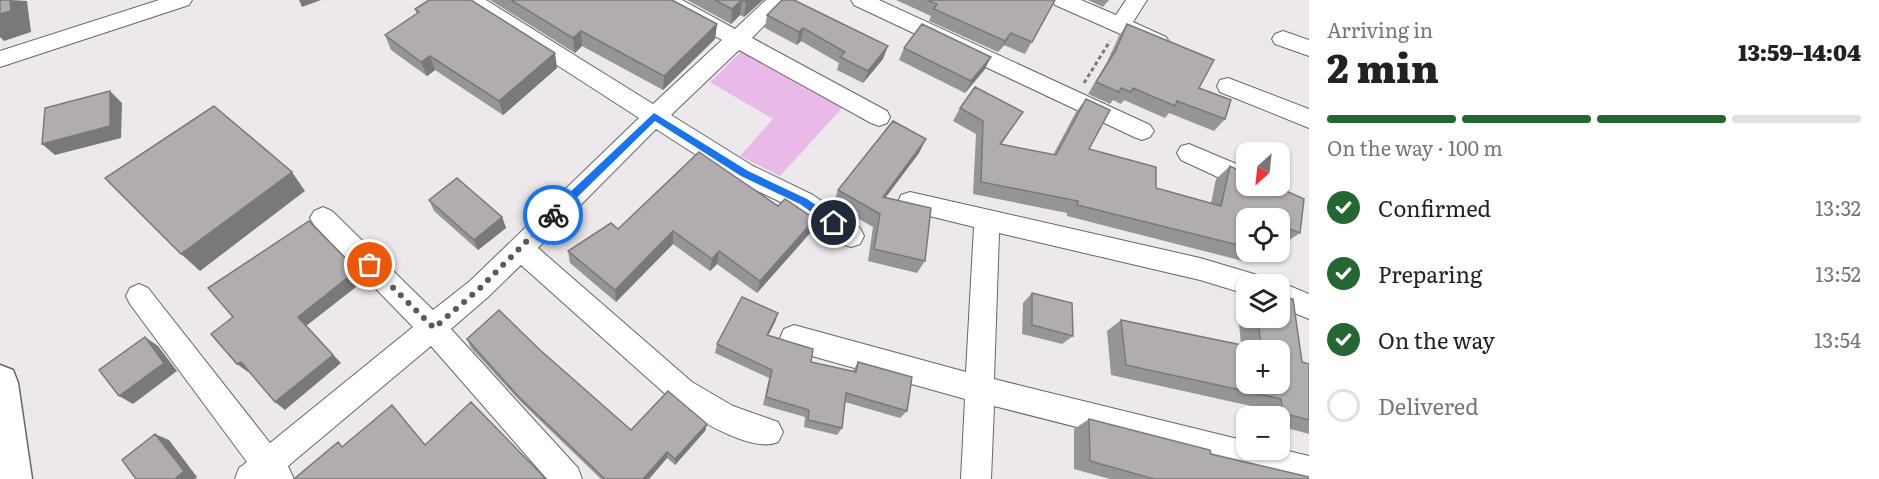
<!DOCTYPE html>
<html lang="en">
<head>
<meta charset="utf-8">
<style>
  body { margin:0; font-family:Literata,serif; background:#f6f6f6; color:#222; height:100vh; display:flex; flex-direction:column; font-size:22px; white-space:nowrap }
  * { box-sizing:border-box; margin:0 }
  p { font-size:20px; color:#767676 }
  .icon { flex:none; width:33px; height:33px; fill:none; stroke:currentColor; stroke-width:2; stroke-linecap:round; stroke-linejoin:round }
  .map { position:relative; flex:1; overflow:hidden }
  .side { display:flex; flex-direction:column; background:#fff; width:570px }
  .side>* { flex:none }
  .needle { width:39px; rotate:207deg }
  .fabs { position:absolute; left:1236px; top:142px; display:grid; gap:12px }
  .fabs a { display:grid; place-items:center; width:54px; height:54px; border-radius:12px; background:#fff; box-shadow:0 2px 4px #0004; font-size:30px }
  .pin { position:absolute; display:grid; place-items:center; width:51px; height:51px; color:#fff; margin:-26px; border:3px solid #fff; border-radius:50%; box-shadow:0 2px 6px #0007 }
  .courier { position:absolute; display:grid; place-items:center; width:60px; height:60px; margin:-30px; border:4px solid #1a73e8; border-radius:50%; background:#fff; color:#222; box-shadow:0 2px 8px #0007 }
  .headline em { font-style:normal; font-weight:800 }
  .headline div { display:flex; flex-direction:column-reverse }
  .headline { display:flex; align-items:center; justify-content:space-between; height:102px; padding:0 18px }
  h1 { font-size:39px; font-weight:800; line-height:45px }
  .bar { display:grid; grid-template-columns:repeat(4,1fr); gap:9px 6px; align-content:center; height:72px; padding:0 18px }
  .bar i { height:8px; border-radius:4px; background:#e0e0e0 }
  .bar .selected { background:#246732 }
  .bar p { grid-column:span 4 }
  ol { padding:0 18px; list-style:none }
  li { display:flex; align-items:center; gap:18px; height:66px }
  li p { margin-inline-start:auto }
  li .icon { padding:6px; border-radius:50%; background:#246732; color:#fff; stroke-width:4 }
  li:last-child { color:#767676 }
  li i { width:33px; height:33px; border:3px solid #e0e0e0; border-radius:50% }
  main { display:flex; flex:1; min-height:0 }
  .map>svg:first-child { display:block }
</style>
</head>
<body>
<main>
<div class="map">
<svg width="1309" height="479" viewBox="0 0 1309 479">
  <rect width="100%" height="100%" fill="#ece8ec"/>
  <path fill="#e9b9e7" d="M742 51 842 108 780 176 740 156 773 119 710 82Z"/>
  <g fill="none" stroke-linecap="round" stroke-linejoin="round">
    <defs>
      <path id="minor" d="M159 0H192L189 5 0 67V51Z
        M461 0H486L653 104 722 40 659 5 656 0H682L735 29 766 0H789L752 38 887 111 890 117 887 123 879 126 871 123 739 50 671 115 753 166 813 195 860 228 864 236 860 244 851 247 842 244 795 209 735 180 656 129 538 248 692 382 733 406 778 422 783 432 778 442C754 453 704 423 682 409L521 265 488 297 451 329 578 468 582 479H547L431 346 288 466 294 479H235L239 468 247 462 130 304 126 296 130 288 139 284 148 288 270 443 413 327 314 225 310 218 314 211 323 207 332 211 433 310 470 281 639 118 464 5Z
        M851 0H879L1150 125 1154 131 1150 137 1142 140 1134 137 854 5Z
        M1052 0H1081L1116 15 1126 0H1147L1133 22 1166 37 1169 42 1166 47 1158 50 1150 47 1055 5Z
        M1283 31 1309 40V56L1275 44 1272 39 1275 34Z
        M1228 78 1309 109V128L1220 92 1217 86 1220 80Z
        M1189 144 1246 168V186H1255L1246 189 1237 186 1181 160 1177 153 1181 146Z
        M910 192 1200 258 1264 277 1268 285H1246V294L1200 280 999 233 994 379 1246 441V450L1280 449 1309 456V479H1281L994 406 991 479H961L965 399 794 351 784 347 780 338 784 329 794 325 966 372 974 227 901 209 898 202 901 195Z
        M1280 282 1309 294V319L1280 307V285H1272Z"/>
      <path id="secondary" d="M0 365 13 370 18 383 32 479H0Z"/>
    </defs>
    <use href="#minor" stroke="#686568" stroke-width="2"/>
    <use href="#secondary" stroke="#686568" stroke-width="3"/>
    <path stroke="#7c7a7c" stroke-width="3" stroke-dasharray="4 3" stroke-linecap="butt" d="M1084 83 1110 41"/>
    <use href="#minor" fill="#fff" fill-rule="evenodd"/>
    <use href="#secondary" fill="#fff" fill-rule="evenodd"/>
  </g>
  <path fill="#979497" d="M490 0H672L717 24 715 39 663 90 582 46 575 53Z
    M687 0H763L744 17 740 15 731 24Z
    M896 0H1055L1025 54 1004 45 998 52 929 21 931 16Z
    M1088 0H1109L1103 7Z
    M415 9 557 68 503 115 435 70 427 76 391 50 385 35 417 14Z
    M767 15 883 59 863 83 837 70 839 63 801 41 797 45 765 28Z
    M1127 24 1199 88 1225 119 1214 131 1169 113 1165 118 1124 100 1121 104 1113 100 1110 104 1088 94 1107 62 1119 36Z
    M904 48 985 69 965 93 899 60Z
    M1086 99 1089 149 1156 188 1211 203 1216 179 1230 166 1300 233 1283 244 1280 243V219H1246V252H1256L1243 261 1067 216V213L973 194 976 134 953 121 960 108 1023 112 1001 145 1053 155 1076 112Z
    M919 153 886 197 925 261 917 273 868 261 873 227 833 204 838 190Z
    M429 200 502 217 506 228 478 250 434 211Z
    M618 229 811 232 757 293 717 264 710 271 673 244 616 302 570 263 568 251Z
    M1032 293 1073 336 1062 344 1022 334 1023 303Z
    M1246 294V318H1280L1302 362 1309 364V434L1280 426V417H1262L1260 408 1111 375 1107 331 1121 320 1241 345 1237 301Z
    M778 313 775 322 768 335 811 362 853 371 858 362 907 411 900 418 845 402 842 428 837 435 804 427 805 417 763 405 769 378 715 353 717 344Z
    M467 339 540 350 631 430 707 424 705 431 675 465 667 458 649 479H601L522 403 471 348Z
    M1089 419 1211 454 1309 479H1110L1074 469V429Z"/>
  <path fill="#7b787b" d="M10 0 27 1 31 32 4 41 0 37V14Z
    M299 0H321L302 7Z
    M742 0 740 15 731 24 732 9Z
    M749 0H763L744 17 746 2Z
    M717 24 715 39 663 90 664 76Z
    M803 28 801 41 797 45 799 32Z
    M581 31 582 46 575 53 573 38Z
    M1011 33 1004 45 998 52 1005 41Z
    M888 46 883 59 863 83 868 71Z
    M555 53 557 68 503 115 499 101Z
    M430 56 435 70 427 76 421 62Z
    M991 57 985 69 965 93 971 81Z
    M110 91 122 103 121 138 55 155 42 144Z
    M926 139 919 153 876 210 883 197Z
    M292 172 305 191 200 271 181 254Z
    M502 217 506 228 478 250 474 240Z
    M815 219 811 232 757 293 760 281Z
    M673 231V244L616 302 615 290Z
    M719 251 717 264 710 271 712 259Z
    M357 270 365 280 306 326 341 363 285 410 275 402 298 317Z
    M778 313 775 322 764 344 767 335Z
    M145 337 158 346 177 371 133 404 119 396Z
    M241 362 251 370 248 372 237 364Z
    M707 424 705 431 675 465V459Z
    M155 434 169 440 197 477 195 479H175Z
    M667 452V458L649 479H643Z"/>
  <path fill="#b0acb0" stroke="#7b787b" stroke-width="1.5" fill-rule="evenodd" d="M0 0H10L11 11 0 14Z
    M429 0H471L555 53 499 101 430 56 421 62 385 35 419 12 415 9Z
    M511 0H672L717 24 664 76 581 31 573 38Z
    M715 0H749L746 2 742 0 732 9Z
    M782 0H794L888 46 868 71 840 57 845 52 803 28 799 32 767 15Z
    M927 0H1055L1032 42 1011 33 1005 41 934 9 937 4Z
    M922 24 991 57 971 81 904 48Z
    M1127 24 1214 60 1199 88 1231 100 1225 119 1177 101 1175 106 1133 88 1131 92 1121 88 1119 92 1096 82 1116 50Z
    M975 87 1023 112 1000 144 1056 155 1086 99 1110 110 1089 149 1156 167V188L1221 206 1230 166 1246 174V186H1275L1304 199 1300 233 1280 225V219H1263L1253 215 1254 219H1246V247L1077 205 1078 201 981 182 983 121 960 108Z
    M110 91V126L42 144 45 108Z
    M214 106 292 172 181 254 105 178Z
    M893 121 926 139 883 197 931 208 925 261 874 249 880 214 838 190Z
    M699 152 778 206 785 199 815 219 760 281 719 251 712 259 673 231 615 290 568 251 611 223 618 229Z
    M457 178 502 217 474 240 429 200Z
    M309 221 357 270 298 317 333 355 275 402 241 362 237 364 211 334 233 317 208 288Z
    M1032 293 1072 303 1073 336 1032 325Z
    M1280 296 1293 299 1302 362 1309 364V420L1283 413 1281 399 1126 365 1121 320 1261 349 1258 318H1280ZM1246 351H1280V384H1246Z
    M742 297 778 313 767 335 813 349 811 362 856 372 858 362 912 377 907 411 846 393 842 428 808 420 809 410 766 397 772 370 717 344Z
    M499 310 540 350 631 430 668 391 707 424 675 459 667 452 643 479H605L518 396 467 339Z
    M145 337 164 363 119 396 99 370Z
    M471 402 546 479H294L338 442 342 447 392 405 425 445Z
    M1089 419 1210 450 1211 454 1309 477V479H1154L1090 461Z
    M155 434 184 471 175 479H136L122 460Z"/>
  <path fill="#1a73e8" d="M654 113 748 171 807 199 838 220V226H831L800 204 741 176 655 121 556 218H549V212Z"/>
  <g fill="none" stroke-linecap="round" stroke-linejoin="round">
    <path stroke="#5b595b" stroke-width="6" stroke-dasharray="0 10.8" d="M370 265 434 328 479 289 553 215"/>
  </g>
</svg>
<div class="fabs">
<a><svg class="needle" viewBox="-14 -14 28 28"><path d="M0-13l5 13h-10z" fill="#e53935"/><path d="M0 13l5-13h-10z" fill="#767676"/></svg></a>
<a><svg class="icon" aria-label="locate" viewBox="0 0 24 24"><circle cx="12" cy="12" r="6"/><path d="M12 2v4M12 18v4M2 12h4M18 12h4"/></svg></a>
<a><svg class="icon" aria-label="layers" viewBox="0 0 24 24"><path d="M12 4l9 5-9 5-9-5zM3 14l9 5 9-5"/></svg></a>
<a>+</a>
<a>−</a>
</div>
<div class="pin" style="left:370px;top:265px;background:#ea580c"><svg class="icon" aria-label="bag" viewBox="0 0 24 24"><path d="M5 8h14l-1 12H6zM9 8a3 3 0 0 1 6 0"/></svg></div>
<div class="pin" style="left:834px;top:223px;background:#1f2937"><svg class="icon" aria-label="home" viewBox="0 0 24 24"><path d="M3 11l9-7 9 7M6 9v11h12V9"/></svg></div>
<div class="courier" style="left:553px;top:215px"><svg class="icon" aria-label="bike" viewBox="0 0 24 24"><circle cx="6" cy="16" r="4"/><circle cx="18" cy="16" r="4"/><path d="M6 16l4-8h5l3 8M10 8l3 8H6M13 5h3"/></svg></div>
</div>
<section class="side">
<div class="headline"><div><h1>2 min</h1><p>Arriving in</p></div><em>13:59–14:04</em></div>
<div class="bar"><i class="selected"></i><i class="selected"></i><i class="selected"></i><i></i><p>On the way · 100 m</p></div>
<ol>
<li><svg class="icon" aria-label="check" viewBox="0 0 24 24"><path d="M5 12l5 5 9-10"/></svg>Confirmed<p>13:32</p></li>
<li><svg class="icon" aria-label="check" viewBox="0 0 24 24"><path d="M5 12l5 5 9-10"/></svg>Preparing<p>13:52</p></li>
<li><svg class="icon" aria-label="check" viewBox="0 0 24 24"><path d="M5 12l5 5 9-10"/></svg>On the way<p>13:54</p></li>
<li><i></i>Delivered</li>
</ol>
</section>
</main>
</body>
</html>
